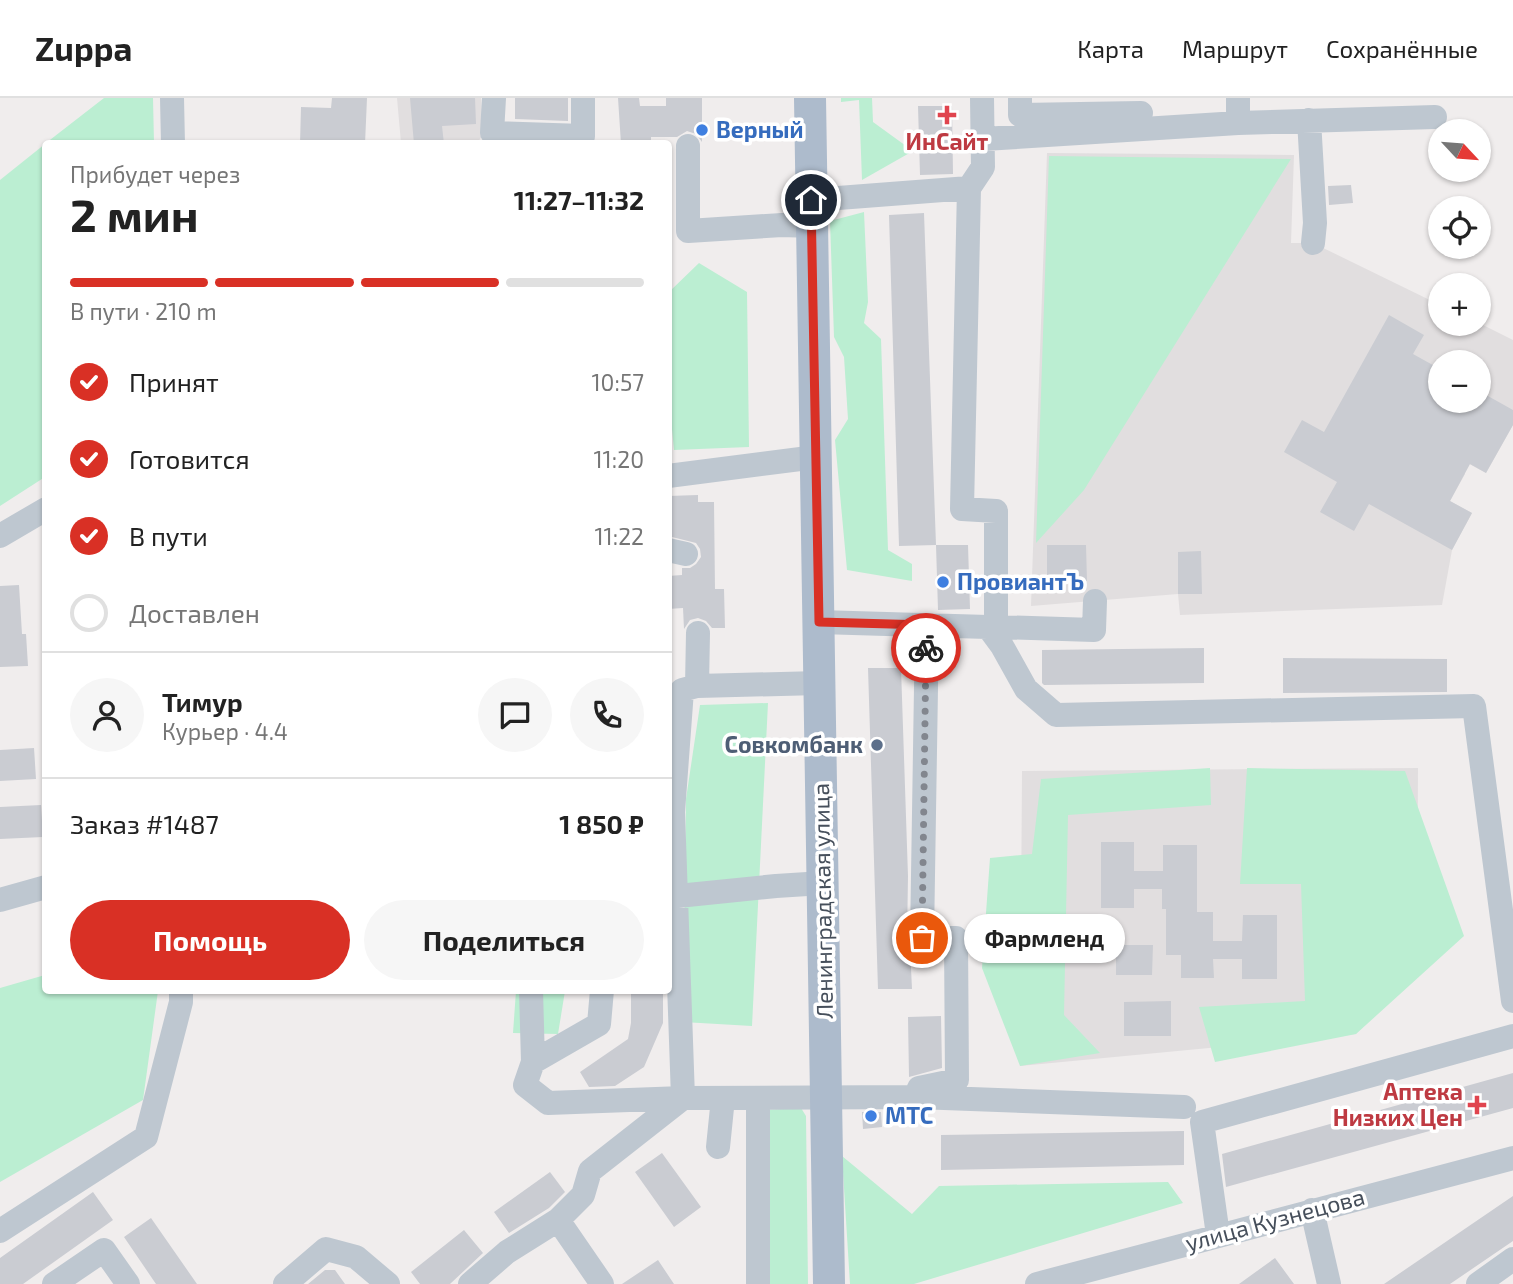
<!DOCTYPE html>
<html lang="ru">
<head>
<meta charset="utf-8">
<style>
  body { margin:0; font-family:"Exo 2",sans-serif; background:#f6f6f6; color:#222; height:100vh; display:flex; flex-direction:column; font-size:26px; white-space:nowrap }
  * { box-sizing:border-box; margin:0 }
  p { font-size:23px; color:#767676 }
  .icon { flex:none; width:38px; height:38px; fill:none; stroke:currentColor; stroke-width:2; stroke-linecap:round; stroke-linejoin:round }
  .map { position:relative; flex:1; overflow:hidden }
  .sheet { position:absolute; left:42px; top:42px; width:630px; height:854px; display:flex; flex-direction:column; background:#fff; border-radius:7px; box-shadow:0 2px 5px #0004 }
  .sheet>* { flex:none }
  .needle { width:46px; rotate:116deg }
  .controls { position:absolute; left:1428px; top:21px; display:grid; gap:14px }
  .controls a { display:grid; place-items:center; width:63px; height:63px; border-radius:50%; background:#fff; box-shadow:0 2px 5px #0004; font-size:35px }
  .pin { position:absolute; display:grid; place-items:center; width:60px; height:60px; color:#fff; margin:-30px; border:4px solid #fff; border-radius:50%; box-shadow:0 2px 7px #0007 }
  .courier { position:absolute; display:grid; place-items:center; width:70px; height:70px; margin:-35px; border:5px solid #d93025; border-radius:50%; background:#fff; color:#222; box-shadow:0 2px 9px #0007 }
  .bubble { position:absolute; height:49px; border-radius:24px; background:#fff; box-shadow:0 2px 5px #0004; font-size:23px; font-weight:700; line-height:49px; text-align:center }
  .summary em { font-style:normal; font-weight:700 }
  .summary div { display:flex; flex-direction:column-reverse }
  .summary { display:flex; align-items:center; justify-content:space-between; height:119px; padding:0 28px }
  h1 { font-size:46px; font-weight:700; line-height:52px }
  .bar { display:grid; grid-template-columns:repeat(4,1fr); gap:10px 7px; align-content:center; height:84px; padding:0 28px }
  .bar i { height:9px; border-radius:5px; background:#e0e0e0 }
  .bar .current { background:#d93025 }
  .bar p { grid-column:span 4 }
  .line { display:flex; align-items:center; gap:18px; padding:0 28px; border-top:2px solid #e0e0e0 }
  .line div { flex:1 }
  .round { display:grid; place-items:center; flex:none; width:74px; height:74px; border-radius:37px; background:#f6f6f6 }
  ol { padding:0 28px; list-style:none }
  li { display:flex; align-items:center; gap:21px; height:77px }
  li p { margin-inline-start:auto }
  li .icon { padding:7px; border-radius:50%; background:#d93025; color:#fff; stroke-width:4 }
  li:last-child { color:#767676 }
  li i { width:38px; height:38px; border:4px solid #e0e0e0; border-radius:50% }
  .button { display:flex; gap:14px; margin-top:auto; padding:14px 28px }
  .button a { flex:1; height:80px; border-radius:42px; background:#d93025; color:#fff; font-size:28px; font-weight:700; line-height:80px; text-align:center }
  .button a+a { background:#f6f6f6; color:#222 }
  header { display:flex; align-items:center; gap:42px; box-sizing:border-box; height:98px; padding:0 35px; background:#fff; border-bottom:2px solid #e0e0e0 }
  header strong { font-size:33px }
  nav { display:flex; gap:38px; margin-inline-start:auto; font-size:24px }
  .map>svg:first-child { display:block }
</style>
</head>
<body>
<header>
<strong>Zuppa</strong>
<nav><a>Карта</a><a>Маршрут</a><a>Сохранённые</a></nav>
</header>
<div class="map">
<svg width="1513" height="1186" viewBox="0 0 1513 1186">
  <rect width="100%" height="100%" fill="#f0eded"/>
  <path fill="#e1dedf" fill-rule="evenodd" d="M397 0H481L483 37 477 45H401Z
    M1047 55 1294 57 1291 145H1313L1440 207V226L1479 225 1513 242V327L1486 375 1460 361 1455 370 1465 376 1450 403 1472 415 1452 452 1442 507 1180 517 1178 496 1031 508ZM1440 264H1479V303H1440Z
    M1418 670 1417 862 1356 936 1020 968 1022 673Z"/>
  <path fill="#bbeed2" d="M104 0H153L154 45H46Z
    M841 0H872L873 24 913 53 862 82 859 2 841 4Z
    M45 46V379L0 408V82Z
    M1049 58 1291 61 1084 392 1036 445Z
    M864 114 868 204 864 225 881 241 888 452 912 466V483L847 472 835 342 848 321 844 259 834 239 830 123Z
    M699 165 747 194 749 349 674 352 668 289 669 194Z
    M768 605 752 928 683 924 686 701 700 607Z
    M1210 670 1211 707 1068 717 1064 917 1100 955 1020 968 982 870 990 760 1032 756 1041 681Z
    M1247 670 1405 673 1464 838 1356 936 1215 964 1199 909 1305 903 1301 786H1240Z
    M45 877 46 892 158 893 143 1002 0 1084V890Z
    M516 893H565L558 936 513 935Z
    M801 1010 806 1018 808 1186H766L764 1012Z
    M842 1058 912 1116 939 1088 1168 1084 1183 1105 914 1186H850Z"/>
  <path fill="#caccd2" d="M332 0H367L365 46H300L301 9 331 10Z
    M410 0H475L476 26 442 28 444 46H414Z
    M515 0H568V23L515 21Z
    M618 0H639L640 8H666V0H702V44L696 36 687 33 677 39H651V46H621Z
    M918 8H952L953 76 920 77Z
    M1351 87 1353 105 1329 107 1328 88Z
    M924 115 936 447 899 448 889 117Z
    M1389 217 1424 237 1413 256 1440 271V303H1479V293L1513 312V327L1486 375 1470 366 1450 403 1472 415 1452 452 1369 406 1354 433 1320 414 1337 384 1284 354 1302 322 1324 334Z
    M698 397V404H714L715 491H724L725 530H712L706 523 698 520 690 522 684 531 683 510 668 511V478L682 477V470H690L696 466 701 459 700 451 696 445 668 438V398Z
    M936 447H968L970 511 938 512Z
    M1047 447H1086L1087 483 1047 484Z
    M1201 453 1202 496H1178V454Z
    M19 487 22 536H26L28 568 0 569V488Z
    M1204 550V585L1044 587 1042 585V552Z
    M1283 560 1447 561V594L1283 595Z
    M868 570H901L908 778 907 840 910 849 912 891H878Z
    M34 650 36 681 0 683V652Z
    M41 707 43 739 0 741V709Z
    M1101 744H1134V773H1163V747H1197V814H1213V843H1242L1243 817H1277V881H1242V861H1213L1214 880H1181V857H1166V811H1162V791H1134V810H1101Z
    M1116 847H1153L1152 877H1116Z
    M631 892H663V925L644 969 615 988 589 989 580 974 628 941 631 925Z
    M1171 903V938H1124V904Z
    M941 918 942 970 909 979 908 919Z
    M1513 975V1010L1226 1089 1222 1056Z
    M862 1014H881L882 1029 863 1031Z
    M1184 1033V1067L941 1072V1037Z
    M662 1055 701 1109 674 1129 635 1074Z
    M550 1074 565 1094 549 1110 509 1135 494 1114Z
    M93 1094 113 1122 23 1186H0V1160Z
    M1513 1098V1143L1450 1186H1384Z
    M151 1120 197 1186H156L124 1139Z
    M464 1132 483 1155 450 1186H420L411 1174Z
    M1275 1160 1294 1186H1239Z
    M658 1162 674 1186H622Z
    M325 1172H335L345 1186H308Z"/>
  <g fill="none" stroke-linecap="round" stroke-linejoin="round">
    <path stroke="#bec7d0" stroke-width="24" d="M172 0 173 46
      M494 0 492 35 583 38V0
      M1020 0V17L1141 15
      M1309 22 1315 125 1313 145
      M1238 25V0
      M984 41 1238 25 1435 19
      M688 48V133L782 127 812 128
      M969 90 962 411 996 413V529H988
      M812 102 969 90 983 69 982 0
      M668 378 816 359
      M0 438 46 411
      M668 452 686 456
      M819 524 988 529 1002 548 1026 591 1056 617 1474 608 1513 903
      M996 529 1094 532 1095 503
      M698 535 697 588 819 585
      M668 799 776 788 823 785
      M0 802 46 789
      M531 892 533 964 525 987 548 1005 683 1000 917 999 1184 1009
      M533 964 599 926 602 892
      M919 990 957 982 956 840H922L927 527
      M758 1000V1186
      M718 1049 723 1000
      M1312 1112 1329 1186
      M558 1122 602 1186
      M0 1133 146 1039 181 904V892
      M1218 1137 1202 1024 1513 938
      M54 1186 104 1152 128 1186
      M285 1186 326 1151 356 1159 388 1186
      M470 1186 507 1154 558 1122 583 1097 590 1073 683 1000 673 714 682 592 697 588
      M1037 1186 1513 1060
      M1478 1186 1513 1161"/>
    <path stroke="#adbbcc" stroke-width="32" d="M810 0 829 1186"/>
  </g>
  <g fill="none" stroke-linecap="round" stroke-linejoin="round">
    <path stroke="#82868e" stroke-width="7" stroke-dasharray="0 12.6" d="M922 840 926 550"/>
    <path stroke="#d93025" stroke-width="9" d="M811 102 819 524 927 527 926 550"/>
  </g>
  <g fill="#e0444e" stroke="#fff" stroke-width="2.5">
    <path d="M943.5 6.5h7v7h7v7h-7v7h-7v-7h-7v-7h7z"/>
    <path d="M1473.5 996.5h7v7h7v7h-7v7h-7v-7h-7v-7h7z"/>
  </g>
  <g fill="#3f7fe0" stroke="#fff" stroke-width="2.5">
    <circle cx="702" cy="32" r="7"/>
    <circle cx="943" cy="484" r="7"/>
    <circle cx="871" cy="1018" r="7"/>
  </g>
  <circle fill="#5c6f8a" stroke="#fff" stroke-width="2.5" cx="877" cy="647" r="7"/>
  <g text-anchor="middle" stroke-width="7" stroke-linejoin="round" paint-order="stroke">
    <g font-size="23" font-weight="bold" fill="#366cbe" stroke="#fff" text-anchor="start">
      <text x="716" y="40">Верный</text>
      <text x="957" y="492">ПровиантЪ</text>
      <text x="885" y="1026">МТС</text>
    </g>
    <g font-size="23" font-weight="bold" fill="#be3a42" stroke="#fff">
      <text x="947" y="52">ИнСайт</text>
      <text x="1463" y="1002" text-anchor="end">Аптека<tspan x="1463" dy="26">Низких Цен</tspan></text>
    </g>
    <g font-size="23" font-weight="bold" fill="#4e5e75" stroke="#fff" text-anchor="end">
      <text x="863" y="655">Совкомбанк</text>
    </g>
    <g font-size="23" fill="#464f5b" stroke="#fff">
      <text transform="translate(823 803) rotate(-91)" y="8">Ленинградская улица</text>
      <text transform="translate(1275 1122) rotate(-15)" y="8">улица Кузнецова</text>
    </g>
  </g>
</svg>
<div class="controls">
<a><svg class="needle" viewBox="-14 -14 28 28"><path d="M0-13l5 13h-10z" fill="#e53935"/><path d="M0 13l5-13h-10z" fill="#767676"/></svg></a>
<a><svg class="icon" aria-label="locate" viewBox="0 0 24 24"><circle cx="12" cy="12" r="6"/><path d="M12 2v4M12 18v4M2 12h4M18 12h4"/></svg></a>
<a>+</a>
<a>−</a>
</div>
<div class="pin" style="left:922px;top:840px;background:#ea580c"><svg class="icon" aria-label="bag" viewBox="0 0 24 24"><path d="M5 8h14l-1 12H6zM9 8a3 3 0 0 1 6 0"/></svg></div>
<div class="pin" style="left:811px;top:102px;background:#1f2937"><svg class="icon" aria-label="home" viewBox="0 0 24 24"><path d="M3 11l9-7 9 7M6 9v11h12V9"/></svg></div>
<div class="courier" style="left:926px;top:550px"><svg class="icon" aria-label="bike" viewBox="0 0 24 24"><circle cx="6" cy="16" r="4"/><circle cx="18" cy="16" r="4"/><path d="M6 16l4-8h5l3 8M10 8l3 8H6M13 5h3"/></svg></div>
<div class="bubble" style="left:964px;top:816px;width:161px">Фармленд</div>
<section class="sheet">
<div class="summary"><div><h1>2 мин</h1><p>Прибудет через</p></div><em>11:27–11:32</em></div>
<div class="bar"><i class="current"></i><i class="current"></i><i class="current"></i><i></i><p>В пути · 210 m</p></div>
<ol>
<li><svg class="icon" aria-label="check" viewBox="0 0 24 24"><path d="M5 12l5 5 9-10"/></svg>Принят<p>10:57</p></li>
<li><svg class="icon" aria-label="check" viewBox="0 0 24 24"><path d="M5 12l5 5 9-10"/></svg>Готовится<p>11:20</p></li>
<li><svg class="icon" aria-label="check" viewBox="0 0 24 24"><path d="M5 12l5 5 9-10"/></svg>В пути<p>11:22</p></li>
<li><i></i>Доставлен</li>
</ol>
<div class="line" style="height:126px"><a class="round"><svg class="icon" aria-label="person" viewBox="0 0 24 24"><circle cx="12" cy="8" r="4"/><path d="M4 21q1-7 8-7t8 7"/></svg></a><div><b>Тимур</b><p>Курьер · 4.4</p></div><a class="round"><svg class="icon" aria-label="chat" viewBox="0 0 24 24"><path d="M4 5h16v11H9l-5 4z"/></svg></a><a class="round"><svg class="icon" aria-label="phone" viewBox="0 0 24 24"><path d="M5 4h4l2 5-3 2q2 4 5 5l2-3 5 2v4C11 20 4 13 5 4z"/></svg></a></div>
<div class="line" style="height:91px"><div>Заказ #1487</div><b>1 850 ₽</b></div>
<div class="button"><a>Помощь</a><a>Поделиться</a></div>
</section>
</div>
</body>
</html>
